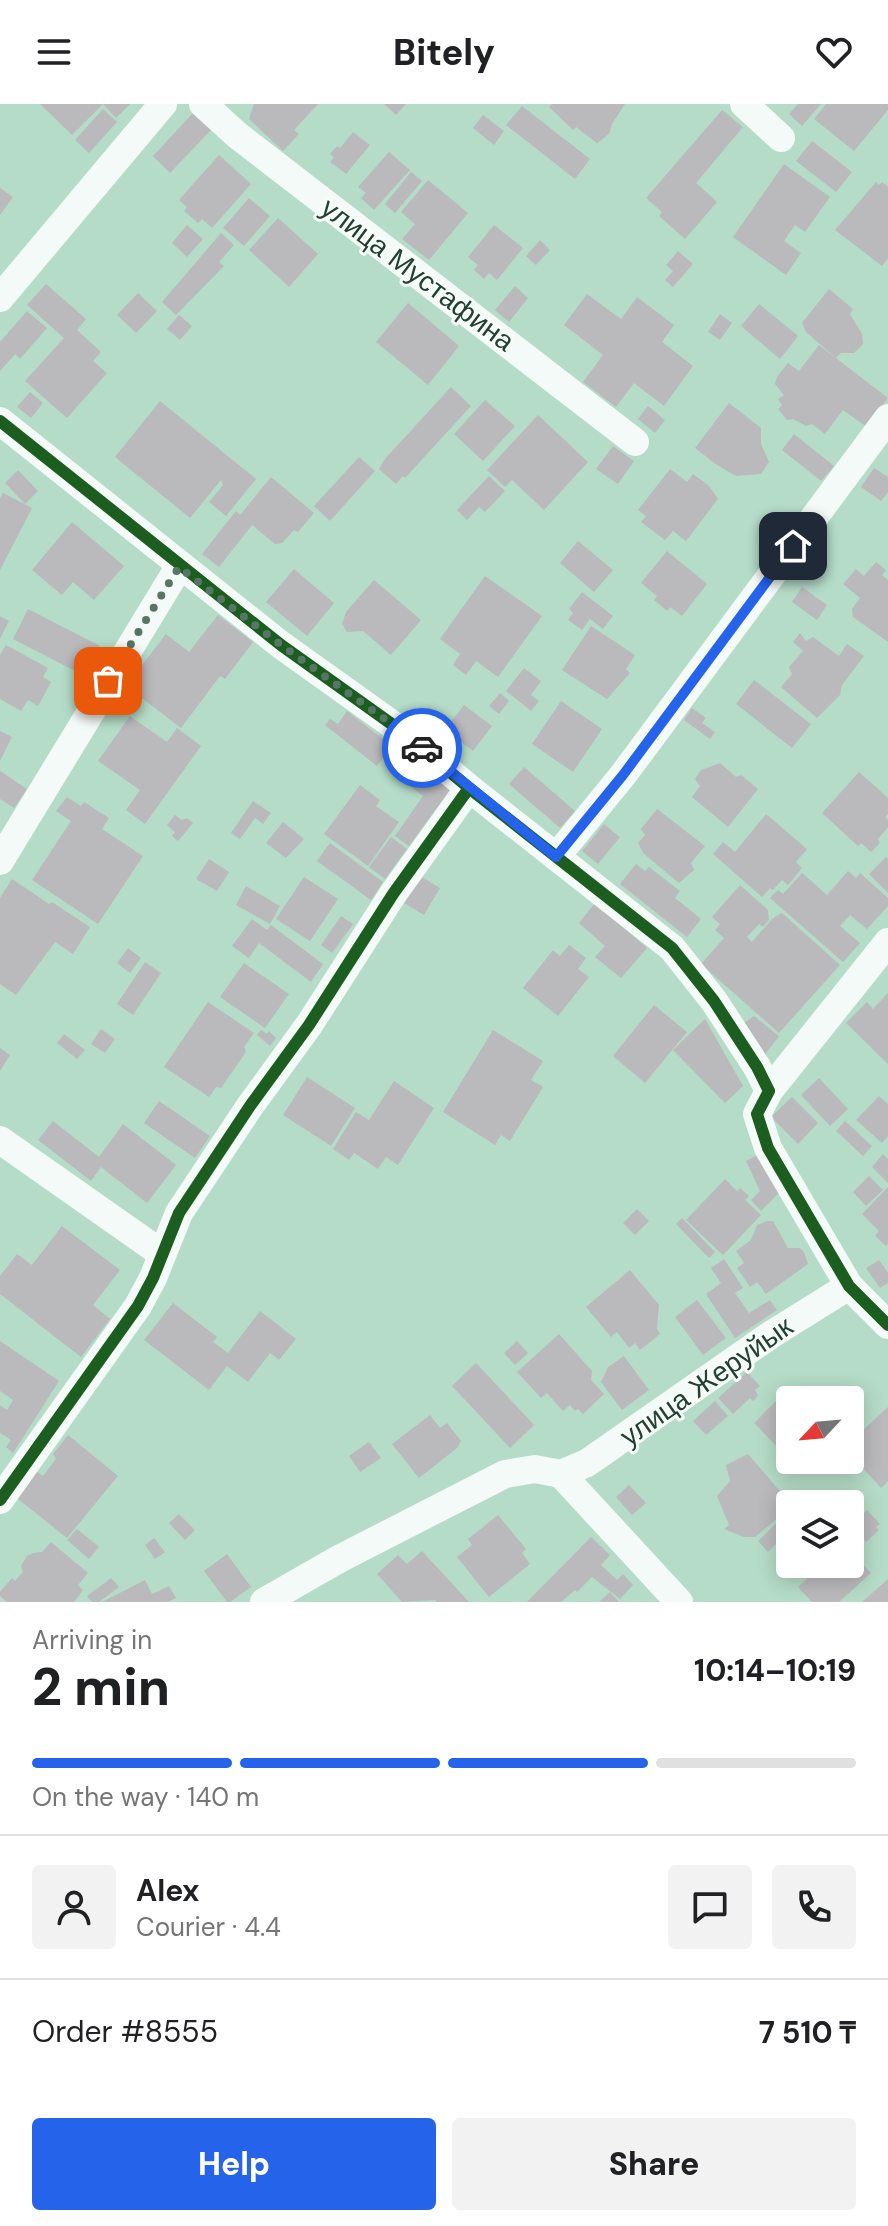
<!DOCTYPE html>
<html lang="en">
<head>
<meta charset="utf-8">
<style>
  body { margin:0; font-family:"DM Sans",sans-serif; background:#f2f2f2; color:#202124; height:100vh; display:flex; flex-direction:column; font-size:30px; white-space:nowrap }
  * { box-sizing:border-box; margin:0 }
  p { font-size:26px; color:#757577 }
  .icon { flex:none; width:44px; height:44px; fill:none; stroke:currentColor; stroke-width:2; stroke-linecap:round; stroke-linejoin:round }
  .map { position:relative; height:1498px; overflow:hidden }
  .drawer { display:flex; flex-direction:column; background:#fff; flex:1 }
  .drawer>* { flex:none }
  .needle { width:52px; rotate:244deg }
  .controls { position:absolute; left:776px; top:1282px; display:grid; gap:16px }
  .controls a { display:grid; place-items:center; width:88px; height:88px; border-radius:8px; background:#fff; box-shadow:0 4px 20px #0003; font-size:40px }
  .pin { position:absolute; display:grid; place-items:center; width:68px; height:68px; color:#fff; margin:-34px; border-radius:16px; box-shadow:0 4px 12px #0006 }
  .courier { position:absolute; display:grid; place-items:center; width:80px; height:80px; margin:-40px; border:6px solid #2563eb; border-radius:50%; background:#fff; color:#222; box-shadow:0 2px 10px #0007 }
  .summary em { font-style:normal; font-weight:800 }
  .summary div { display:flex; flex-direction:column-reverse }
  .summary { display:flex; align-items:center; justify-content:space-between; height:136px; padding:0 32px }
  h1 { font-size:52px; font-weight:800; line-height:60px }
  .bar { display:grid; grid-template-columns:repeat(4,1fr); gap:12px 8px; align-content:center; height:96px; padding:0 32px }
  .bar i { height:10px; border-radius:6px; background:#e0e0e0 }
  .bar .on { background:#2563eb }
  .bar p { grid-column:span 4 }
  .line { display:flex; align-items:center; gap:20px; padding:0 32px; border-top:2px solid #e0e0e0 }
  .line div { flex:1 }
  .round { display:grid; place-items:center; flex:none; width:84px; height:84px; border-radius:8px; background:#f2f2f2 }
  .primary-button { display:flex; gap:16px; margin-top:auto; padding:16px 32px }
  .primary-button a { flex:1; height:92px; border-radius:8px; background:#2563eb; color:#fff; font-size:32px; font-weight:800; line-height:92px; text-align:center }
  .primary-button a+a { background:#f2f2f2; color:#202124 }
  header { display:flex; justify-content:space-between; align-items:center; height:104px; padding:0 32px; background:#fff; font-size:36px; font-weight:800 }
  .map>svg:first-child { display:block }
</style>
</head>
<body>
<header><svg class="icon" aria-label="menu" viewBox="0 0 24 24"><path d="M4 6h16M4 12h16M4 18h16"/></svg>Bitely<svg class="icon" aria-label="heart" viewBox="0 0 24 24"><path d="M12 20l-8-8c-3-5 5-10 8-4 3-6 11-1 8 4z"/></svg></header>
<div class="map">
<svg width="888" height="1498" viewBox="0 0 888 1498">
  <rect width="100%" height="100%" fill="#b5dcc8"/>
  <path fill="#bab9bc" d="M40 0H130L116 14 103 0 72 31Z
    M254 0H318L294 26 299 30 283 47 249 15Z
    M384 0H406L396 11Z
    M552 0H625L612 20 609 30 597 39 576 23 573 26 549 3Z
    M798 0H821L802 22 789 10Z
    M826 0H888V6L854 47 814 15Z
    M522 2 590 55 575 75 506 21Z
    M103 5 117 18 89 49 75 36Z
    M722 6 743 23 696 79 717 98 685 135 659 112 662 108 646 94Z
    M193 9 211 26 170 69 153 52Z
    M483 11 504 27 494 41 473 24Z
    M353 28 370 41 346 70 330 58 334 53 330 50 337 42 340 44Z
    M812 37 852 68 836 88 796 57Z
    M389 48 410 66 374 106 361 94 366 89 358 83Z
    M219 51 251 80 212 124 202 115 198 119 184 107 187 103 179 96Z
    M784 60 830 93 805 128 795 121 784 137 801 149 786 171 733 133Z
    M411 68 422 77 395 109 385 100Z
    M428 76 468 109 429 156 402 135 415 120 401 108Z
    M876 78 879 81 882 78 888 83V154L882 162 835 126Z
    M0 84 13 93 0 111Z
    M249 94 270 112 244 142 223 124Z
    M278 114 318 150 289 183 249 146Z
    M187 121 203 135 187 153 172 139Z
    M494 121 523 144 497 176 489 169 484 175 474 166 478 161 468 153Z
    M221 129 234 141 219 158 224 162 176 211 162 198Z
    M540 136 550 146 536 161 526 152Z
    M678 147 693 160 673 183 665 176 673 167 666 161Z
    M46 180 86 215 77 226 101 248 93 257 107 269 67 314 25 277 64 234 27 201Z
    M515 182 528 194 509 218 495 206Z
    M829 185 853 205 850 210 862 230 863 240 854 249H841L836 254 806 228 802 219Z
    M138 189 157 207 136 229 117 211Z
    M587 190 621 215 637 193 674 221 662 238 693 262 664 302 634 279 616 303 583 278 603 251 564 221Z
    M408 199 459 242 428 281 376 238Z
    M759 200 798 232 780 255 741 222Z
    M27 207 47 224 20 255 15 250 0 267V238Z
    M720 210 732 219 720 236 708 228Z
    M179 211 192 222 180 236 167 225Z
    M819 241 888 294 867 323 843 306 825 330 812 320 806 322 793 315 787 316 778 305 782 301 778 295 784 291 775 280 777 273 788 259 799 267Z
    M451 283 471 302 405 374 403 372 396 380 379 365 384 356Z
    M30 288 43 299 31 314 17 303Z
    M485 296 515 322 483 357 454 330Z
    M160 297 256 375 226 412 209 398 223 381 221 376 190 414 115 353Z
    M729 299 761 324V340L769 358 761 370 736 372 717 361 695 344Z
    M648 302 665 316 655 329 638 315Z
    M538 311 588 358 544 406 512 376 505 383 487 366Z
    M794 330 834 362 821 377 782 346Z
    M613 342 634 357 618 380 596 365Z
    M359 353 375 367 330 417 314 402Z
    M874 364 888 373V388L881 397 861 383Z
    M670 365 687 378 693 370 709 382 718 395 686 437 673 427 665 436 641 418 646 412 638 406Z
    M18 366 38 387 25 400 5 379Z
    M489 372 505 387 485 408 479 403 467 416 457 406Z
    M271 373 314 409 298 428 294 426 282 439 275 440 252 421 219 463 202 450 236 407 240 411Z
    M3 389 32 404 0 466V394Z
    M72 418 124 462 94 496 73 478 62 491 32 466Z
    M578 437 613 466 594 488 560 459Z
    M667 447 707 480 682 512 670 503 667 507 654 496 657 492 641 479Z
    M876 458 886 466 882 471 888 476V538L853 513 852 505 860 494 843 480 856 465 864 472Z
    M294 465 334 499 307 532 266 498Z
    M485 472 542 512 498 573 476 557 466 571 453 561 460 550 440 535Z
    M374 476 421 516 391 551 363 527 347 528 342 520 346 508Z
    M802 483 827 501 817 516 792 498Z
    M582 488 613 512 603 525 590 515 582 526 568 516 573 509 569 505Z
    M28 505 100 542 85 572 13 535Z
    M218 511 253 538 225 575 220 572 181 624 126 582 166 530 189 548Z
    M0 512 9 517 0 535Z
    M591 522 635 551 626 565 630 569 607 595 562 566Z
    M800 529 806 537 813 533 839 552 847 540 864 552 842 581 840 591 817 614 781 583 792 570 789 563 803 547 793 538Z
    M6 541 48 564 43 573 51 578 38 602 28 596 21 607 0 595V551Z
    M524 564 541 577 531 591 539 597 531 607 506 587Z
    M754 576 811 620 792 644 736 600Z
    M126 587 141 598 134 608 130 604 128 608 117 600Z
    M500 589 509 597 499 610 489 602Z
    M561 597 602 625 573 668 532 640Z
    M464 601 492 622 473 647 445 626Z
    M692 604 706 614 702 619 715 628 710 635 684 616Z
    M347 607 392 642 377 662 325 621 330 615 338 620Z
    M130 612 167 638 177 624 201 642 145 720 126 706 140 686 98 657Z
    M0 627 12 633 0 657Z
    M411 657 450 686 409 742 395 732 423 692 399 674Z
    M720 659 736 673 741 671 758 685 728 723 692 693 700 682 695 675 701 666Z
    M524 663 575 707 560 724 509 680Z
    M0 667 27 685 14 704 0 695Z
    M859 668 888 694V710L885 713 888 716V723L878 735 880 739 871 748 861 739 858 742 822 709Z
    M360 681 380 696 376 702 399 718 368 762 324 730Z
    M67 693 81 702 84 698 109 714 102 725 143 752 98 820 32 776 71 717 56 707Z
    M253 697 271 709 263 720 255 714 240 735 231 729Z
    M657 705 705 742 691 759 694 766 679 779 643 749 638 739 645 731 641 725Z
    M766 710 807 745 796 758 802 764 788 781 782 776 773 786 770 784 762 793 713 750 723 738 735 748Z
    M175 711 182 716 187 714 193 719 178 737 172 732 175 728 167 721Z
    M283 718 304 735 286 754 266 739Z
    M604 720 620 733 598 760 582 747Z
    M391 733 407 745 385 775 369 763Z
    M330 739 383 778 371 796 317 757Z
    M886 753 888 755V789L869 770Z
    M209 755 229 768 217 787 196 775Z
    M636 760 645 767 649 763 680 787 675 794 701 815 687 833 620 780Z
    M848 767 856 774 860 769 888 794V802L867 825 850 811 840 822 860 839 843 858 770 794 778 786 783 790 802 769 827 791Z
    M420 772 440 784 424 811 404 799Z
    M304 773 338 795 310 837 276 815Z
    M12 775 49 800 52 798 90 823 73 850 55 838 16 891 0 880V794Z
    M740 781 768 806 769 816 763 823 759 820 747 833 752 838 773 814 782 809 840 861 779 929 701 860 724 834 715 826 720 820 712 813Z
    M246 782 280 802 270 820 236 801Z
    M595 799 647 844 621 874 595 853 605 842 579 819Z
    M341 812 353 820 332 849 321 841Z
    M252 815 267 826 271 821 323 860 311 878 259 839 249 854 232 842Z
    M569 841 586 854 578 865 589 873 558 912 523 884 553 846 560 852Z
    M128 844 141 854 130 869 117 859Z
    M145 858 161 869 133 911 117 900Z
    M244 859 289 890 265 924 220 893Z
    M888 889V960L846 919 867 898 873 905Z
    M208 898 254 929 244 943 246 948 221 984 216 983 209 993 164 963Z
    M654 901 687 928 645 979 613 952Z
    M754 912 779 932 764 952 742 920Z
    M705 915 743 982 725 999 673 946Z
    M101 925 115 935 105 949 91 940Z
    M261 926 267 930 269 927 276 934 270 942 257 931Z
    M493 926 543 957 531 976 543 983 510 1037 501 1031 495 1041 443 1008Z
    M64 930 85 946 77 955 57 939Z
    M0 944 10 951 0 967Z
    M307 973 355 1004 331 1042 283 1011Z
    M819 974 848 1005 830 1022 801 991Z
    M394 977 434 1004 398 1061 386 1053 378 1065 354 1049 349 1056 333 1045 356 1008 369 1016Z
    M879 992 888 1000V1032L882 1039 856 1016Z
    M792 993 818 1019 798 1040 771 1013Z
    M159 997 210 1032 195 1054 144 1019Z
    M53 1017 99 1053 123 1020 176 1061 147 1099 101 1063 91 1077 38 1036Z
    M845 1017 872 1042 863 1052 836 1027Z
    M761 1049 780 1088 761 1107 751 1096 760 1087 746 1057Z
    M883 1050 888 1055V1079L872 1063Z
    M869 1072 883 1086 866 1102 853 1088Z
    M725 1075 737 1087 740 1084 749 1092 745 1096 761 1111 723 1151 686 1116Z
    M888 1083V1140L886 1142 875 1132 879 1127 862 1110Z
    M637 1105 649 1117 635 1131 623 1119Z
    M682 1114 715 1148 709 1154 676 1120Z
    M767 1117H773L788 1144H800L804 1148 808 1160 766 1190 757 1178 750 1183 737 1164 744 1159 736 1147 751 1136 757 1121Z
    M62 1122 120 1166 93 1201 110 1215 81 1253 0 1190V1172L17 1150 32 1161Z
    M724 1155 743 1184 735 1189 749 1209 770 1196 777 1206 735 1234 706 1190 721 1179 711 1164Z
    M879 1156 888 1169V1179L880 1184 866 1164Z
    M630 1166 659 1201 657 1225 660 1230 640 1246 635 1239 629 1244 617 1228 611 1233 586 1203Z
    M697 1196 726 1234 703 1251 675 1213Z
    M173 1199 217 1233 213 1238 228 1249 260 1207 296 1235 279 1256 270 1249 248 1278 227 1262 209 1286 144 1236Z
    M559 1230 592 1267 591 1276 604 1290 583 1310 578 1305 575 1307 570 1301 563 1307 547 1289 541 1294 517 1268Z
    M0 1237 59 1277 13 1349 6 1343 11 1336 0 1329V1301L7 1306 13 1296 0 1287Z
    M517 1237 528 1249 515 1261 504 1249Z
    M624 1252 649 1286 622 1306 601 1278 608 1263Z
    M476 1259 534 1321 510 1344 452 1282Z
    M747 1268 760 1282 755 1286 758 1292 753 1297 750 1294 733 1310 718 1294Z
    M779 1294 790 1305V1356L754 1319Z
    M715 1297 728 1312 706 1331 693 1317Z
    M888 1303V1377L881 1384 850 1350V1338Z
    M430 1311 440 1324 447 1319 461 1337 457 1344 419 1374 392 1340Z
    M68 1331 118 1372 67 1434 13 1391 34 1365 43 1372 56 1355 53 1350Z
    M369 1338 381 1354 360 1368 349 1352Z
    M748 1350 790 1399 784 1409 755 1433H744L724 1425 729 1421 717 1392 730 1377 726 1361Z
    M629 1381 646 1399 632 1411 616 1393Z
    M790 1406V1426L768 1448 758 1437Z
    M867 1406 880 1420 876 1423 879 1426 866 1438 862 1434 859 1437 850 1427 854 1419Z
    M179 1410 195 1426 185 1436 169 1419Z
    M498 1411 526 1445 522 1449 530 1460 489 1493 457 1453 472 1441 468 1435Z
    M77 1425 99 1443 89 1455 67 1436Z
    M591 1433 610 1451 601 1461 617 1476 623 1470 633 1481 620 1495 592 1473 577 1488 575 1486 561 1498H527Z
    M154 1434 165 1448 155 1455 145 1441Z
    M51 1438 88 1469 78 1481 83 1486 74 1498H7L0 1492V1488L12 1474 15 1477 23 1468 21 1462 27 1452 33 1449 42 1448Z
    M850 1446 871 1469 839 1498H812L798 1483 807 1475 800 1468 809 1460H850Z
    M422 1447 469 1498H437L435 1496 402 1498 377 1470 398 1451 407 1460Z
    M227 1450 251 1483 230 1498H227L204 1467Z
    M111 1474 119 1483 99 1498H92L87 1492Z
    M888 1475V1498H862Z
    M145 1476 152 1490 169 1482 176 1494 167 1498H102Z
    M610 1488 619 1498H599Z"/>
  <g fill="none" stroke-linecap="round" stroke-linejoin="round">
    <path stroke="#f4faf7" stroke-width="28" d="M203 0 237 31 635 338
      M744 0 781 34
      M0 194 163 0
      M0 317 281 541 400 626 469 684 672 844 714 897 757 963 769 987 757 1010 768 1044 849 1182 888 1221
      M556 753 623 671 888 314
      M0 757 179 463
      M769 987 888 838
      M0 1036 161 1149
      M561 1370 679 1498
      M0 1396 138 1202 153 1174 179 1109 250 1002 309 921 393 790 469 684
      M264 1498 339 1455 505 1370 535 1365 561 1370 587 1359 769 1232 849 1182"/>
    <defs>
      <path id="cycleway" d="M0 317 281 541 400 626 469 684 672 844 714 897 757 963 769 987 757 1010 768 1044 849 1182 888 1221
        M0 1396 138 1202 153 1174 179 1109 250 1002 309 921 393 790 469 684"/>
    </defs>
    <use href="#cycleway" stroke="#f6fdf9" stroke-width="17"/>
    <use href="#cycleway" stroke="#1b5e20" stroke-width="12"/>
  </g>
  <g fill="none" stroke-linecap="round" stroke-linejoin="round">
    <path stroke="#567766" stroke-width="8" stroke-dasharray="0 14.4" d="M108 577 179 463 281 541 400 626 422 644"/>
    <path stroke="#2563eb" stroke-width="10" d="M422 644 556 753 623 671 793 442"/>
  </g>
  <g text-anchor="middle" stroke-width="6" stroke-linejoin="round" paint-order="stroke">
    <g font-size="28" fill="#234132" stroke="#f6fdf9">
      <text transform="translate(418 170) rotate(37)" y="10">улица Мустафина</text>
      <text transform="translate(706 1277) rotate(-35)" y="10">улица Жеруйык</text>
    </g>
  </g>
</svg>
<div class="controls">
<a><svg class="needle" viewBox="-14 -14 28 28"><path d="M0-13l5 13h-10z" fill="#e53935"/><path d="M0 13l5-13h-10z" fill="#757577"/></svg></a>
<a><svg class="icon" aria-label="layers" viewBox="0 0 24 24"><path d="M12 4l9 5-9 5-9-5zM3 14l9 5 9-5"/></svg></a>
</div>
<div class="pin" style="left:108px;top:577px;background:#ea580c"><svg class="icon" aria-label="bag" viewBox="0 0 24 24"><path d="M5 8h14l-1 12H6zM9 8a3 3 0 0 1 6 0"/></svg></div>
<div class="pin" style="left:793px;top:442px;background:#1f2937"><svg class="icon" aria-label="home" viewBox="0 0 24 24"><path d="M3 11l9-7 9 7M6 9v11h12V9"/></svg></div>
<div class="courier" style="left:422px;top:644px"><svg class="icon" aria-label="car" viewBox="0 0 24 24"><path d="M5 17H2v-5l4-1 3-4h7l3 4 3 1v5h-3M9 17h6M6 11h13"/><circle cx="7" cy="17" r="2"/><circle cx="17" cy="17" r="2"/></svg></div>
</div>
<section class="drawer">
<div class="summary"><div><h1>2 min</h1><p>Arriving in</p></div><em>10:14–10:19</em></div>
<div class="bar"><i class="on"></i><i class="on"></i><i class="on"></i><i></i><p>On the way · 140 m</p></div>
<div class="line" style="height:144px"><a class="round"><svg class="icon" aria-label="person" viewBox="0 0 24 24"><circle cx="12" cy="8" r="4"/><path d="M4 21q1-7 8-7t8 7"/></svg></a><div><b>Alex</b><p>Courier · 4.4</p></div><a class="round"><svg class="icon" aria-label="chat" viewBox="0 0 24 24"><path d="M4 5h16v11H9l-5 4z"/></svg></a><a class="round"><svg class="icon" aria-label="phone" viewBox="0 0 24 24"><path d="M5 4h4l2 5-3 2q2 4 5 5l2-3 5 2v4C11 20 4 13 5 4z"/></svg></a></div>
<div class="line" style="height:104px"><div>Order #8555</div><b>7 510 ₸</b></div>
<div class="primary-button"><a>Help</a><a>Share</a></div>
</section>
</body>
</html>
